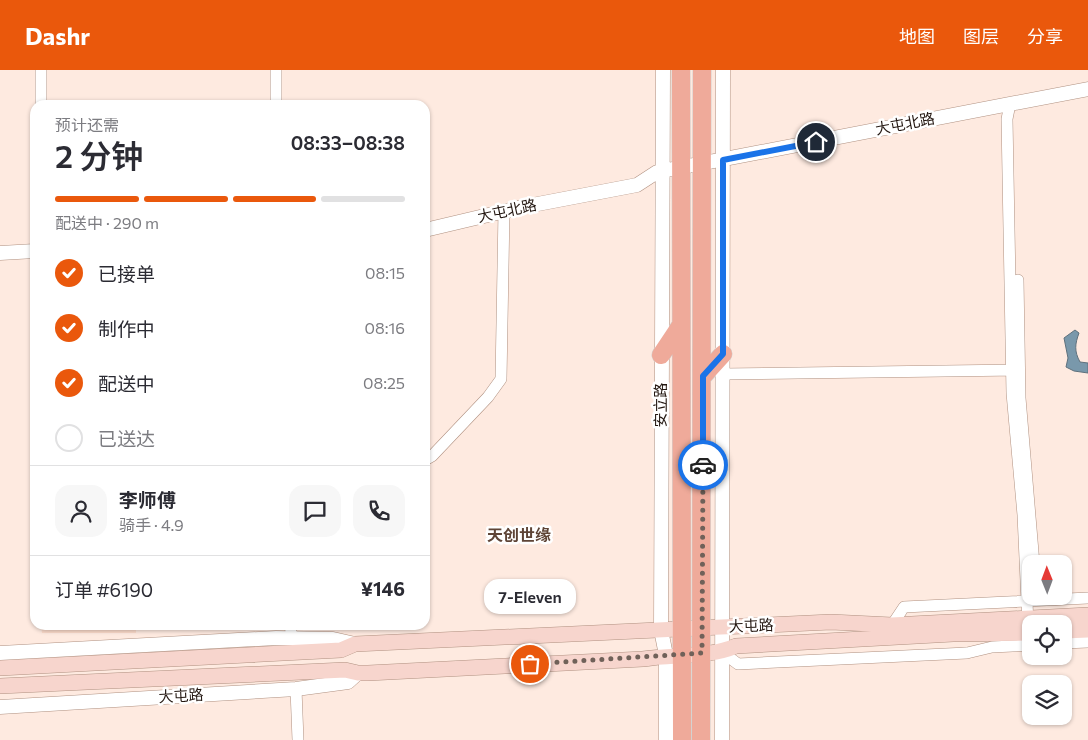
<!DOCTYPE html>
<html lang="zh">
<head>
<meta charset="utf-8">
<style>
  body { margin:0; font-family:Commissioner,"Noto Sans SC",sans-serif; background:#f7f7f7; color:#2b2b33; height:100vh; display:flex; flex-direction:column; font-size:19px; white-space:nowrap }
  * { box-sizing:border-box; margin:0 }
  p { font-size:16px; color:#7c7c81 }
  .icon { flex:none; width:28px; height:28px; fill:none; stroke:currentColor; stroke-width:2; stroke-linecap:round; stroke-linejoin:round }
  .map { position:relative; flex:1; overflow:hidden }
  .side { position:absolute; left:30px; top:30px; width:400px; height:530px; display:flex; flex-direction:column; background:#fff; border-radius:15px; box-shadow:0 1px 4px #0004 }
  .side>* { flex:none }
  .needle { width:32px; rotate:359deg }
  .tools { position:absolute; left:1022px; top:485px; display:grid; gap:10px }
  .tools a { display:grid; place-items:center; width:50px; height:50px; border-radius:10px; background:#fff; box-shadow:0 1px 4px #0004; font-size:25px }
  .pin { position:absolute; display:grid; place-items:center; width:42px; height:42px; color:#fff; margin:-21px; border:2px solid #fff; border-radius:50%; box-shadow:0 1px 5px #0007 }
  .courier { position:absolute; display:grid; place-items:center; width:50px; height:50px; margin:-25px; border:4px solid #1a73e8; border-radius:50%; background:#fff; color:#222; box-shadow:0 1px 6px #0007 }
  .bubble { position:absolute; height:35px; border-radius:15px; background:#fff; box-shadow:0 1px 4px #0004; font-size:16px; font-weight:600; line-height:35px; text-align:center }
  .overview em { font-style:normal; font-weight:600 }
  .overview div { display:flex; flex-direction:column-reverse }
  .overview { display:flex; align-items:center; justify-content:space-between; height:85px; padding:0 25px }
  h1 { font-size:32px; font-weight:600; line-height:38px }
  .bar { display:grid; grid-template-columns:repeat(4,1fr); gap:8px 5px; align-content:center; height:60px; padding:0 25px }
  .bar i { height:6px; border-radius:4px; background:#e1e1e2 }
  .bar .current { background:#ea580c }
  .bar p { grid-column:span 4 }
  .line { display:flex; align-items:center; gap:12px; padding:0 25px; border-top:1px solid #e1e1e2 }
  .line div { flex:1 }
  .round { display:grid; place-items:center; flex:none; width:52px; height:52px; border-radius:15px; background:#f7f7f7 }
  ol { padding:0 25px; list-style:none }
  li { display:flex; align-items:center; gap:15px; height:55px }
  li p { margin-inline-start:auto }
  li .icon { padding:5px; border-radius:50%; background:#ea580c; color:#fff; stroke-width:4 }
  li:last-child { color:#7c7c81 }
  li i { width:28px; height:28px; border:2px solid #e1e1e2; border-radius:50% }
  header { display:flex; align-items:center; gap:30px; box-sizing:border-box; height:70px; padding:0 25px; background:#ea580c; color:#fff }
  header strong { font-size:24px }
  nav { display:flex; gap:28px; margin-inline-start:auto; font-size:18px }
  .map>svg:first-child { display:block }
</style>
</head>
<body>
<header>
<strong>Dashr</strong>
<nav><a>地图</a><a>图层</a><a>分享</a></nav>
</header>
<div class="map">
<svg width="1088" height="670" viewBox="0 0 1088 670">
  <rect width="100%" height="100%" fill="#feeae0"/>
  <path fill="#fcdbcb" d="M41 555H136V563H42Z"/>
  <path fill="#7998ab" stroke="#5f717d" d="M1075 260 1079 263C1075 274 1074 281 1080 292L1088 293V303L1074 301 1066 297 1068 288 1064 268Z"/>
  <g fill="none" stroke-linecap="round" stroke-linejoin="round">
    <defs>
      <path id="minor" d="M41 0V35
        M276 0V35
        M1010 34 1007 49 1012 323 1023 445 1028 554
        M1018 210 1020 328 1034 494
        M723 304 1019 300
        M425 390 432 386 488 327 501 309 504 141
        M290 555 292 568
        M892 555 904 537 1088 528
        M1064 573 1088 572
        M722 582 738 594 967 583 992 577 1031 575
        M296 619 298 670"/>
      <path id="tertiary" d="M663 0 661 560 666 585V670
        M425 160 522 137 637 115 657 102 1088 19
        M0 183 35 181
        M0 583 276 568 333 569 355 574
        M0 637 296 619 348 612 358 603
        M722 670 723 0"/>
      <path id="secondary" d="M1064 561 1088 560
        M0 598 341 580 355 574 831 552 892 555 1088 545
        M0 616 345 600 358 603H368L643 589C674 584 708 588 736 576L953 564 1031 563"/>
      <path id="primary" d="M681 0 682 670
        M661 285 681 255
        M703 306 723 284
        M701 670 702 0"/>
    </defs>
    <use href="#minor" stroke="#b09181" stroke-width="12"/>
    <use href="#tertiary" stroke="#b09181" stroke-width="15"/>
    <use href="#secondary" stroke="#b09181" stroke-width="16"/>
    <use href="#primary" stroke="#d3d1cf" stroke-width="19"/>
    <use href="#minor" stroke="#fff" stroke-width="11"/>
    <use href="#tertiary" stroke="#fff" stroke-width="14"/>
    <use href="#secondary" stroke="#f7d5cd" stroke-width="15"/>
    <use href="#primary" stroke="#efaa9a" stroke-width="18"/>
  </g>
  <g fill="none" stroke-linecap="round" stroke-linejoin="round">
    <path stroke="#706159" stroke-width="5" stroke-dasharray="0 9" d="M530 594 702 583 703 395"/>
    <path stroke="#1a73e8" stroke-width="6" d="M703 395V306L723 284V90L816 72"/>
  </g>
  <g text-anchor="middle" stroke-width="5" stroke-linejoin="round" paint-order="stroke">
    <g font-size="15" fill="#231711" stroke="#fff">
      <text transform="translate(905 54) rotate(-11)" y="5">大屯北路</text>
      <text transform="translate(507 141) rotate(-12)" y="5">大屯北路</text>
      <text transform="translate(661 335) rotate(-90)" y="5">安立路</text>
      <text transform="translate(751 556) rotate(-2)" y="5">大屯路</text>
      <text transform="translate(181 626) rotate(-3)" y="5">大屯路</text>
    </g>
    <g font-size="16" font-weight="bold" fill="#5e4436" stroke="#fff">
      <text x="519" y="471">天创世缘</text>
    </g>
  </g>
</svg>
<div class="tools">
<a><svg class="needle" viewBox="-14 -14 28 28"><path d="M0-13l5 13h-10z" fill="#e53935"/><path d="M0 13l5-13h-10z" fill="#7c7c81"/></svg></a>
<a><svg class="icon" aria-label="locate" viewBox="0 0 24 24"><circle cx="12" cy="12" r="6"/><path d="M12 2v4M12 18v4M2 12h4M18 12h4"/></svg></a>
<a><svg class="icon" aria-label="layers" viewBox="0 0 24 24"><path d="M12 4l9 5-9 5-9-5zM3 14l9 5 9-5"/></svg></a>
</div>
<div class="pin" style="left:530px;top:594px;background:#ea580c"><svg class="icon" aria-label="bag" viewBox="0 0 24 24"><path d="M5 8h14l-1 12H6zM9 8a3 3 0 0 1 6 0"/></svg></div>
<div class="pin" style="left:816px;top:72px;background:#1f2937"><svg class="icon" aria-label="home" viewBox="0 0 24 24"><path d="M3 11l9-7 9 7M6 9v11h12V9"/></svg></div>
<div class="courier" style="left:703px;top:395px"><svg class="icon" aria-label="car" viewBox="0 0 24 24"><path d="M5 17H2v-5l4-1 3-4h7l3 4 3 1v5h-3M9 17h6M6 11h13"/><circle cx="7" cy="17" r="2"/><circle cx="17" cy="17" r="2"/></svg></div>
<div class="bubble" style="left:484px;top:509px;width:92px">7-Eleven</div>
<section class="side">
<div class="overview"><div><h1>2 分钟</h1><p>预计还需</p></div><em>08:33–08:38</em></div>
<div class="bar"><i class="current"></i><i class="current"></i><i class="current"></i><i></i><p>配送中 · 290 m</p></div>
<ol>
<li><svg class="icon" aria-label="check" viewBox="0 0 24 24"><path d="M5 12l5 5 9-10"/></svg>已接单<p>08:15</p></li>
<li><svg class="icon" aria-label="check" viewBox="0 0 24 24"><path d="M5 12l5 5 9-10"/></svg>制作中<p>08:16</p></li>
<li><svg class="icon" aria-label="check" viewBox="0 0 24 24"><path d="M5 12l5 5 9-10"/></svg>配送中<p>08:25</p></li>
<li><i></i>已送达</li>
</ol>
<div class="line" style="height:90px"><a class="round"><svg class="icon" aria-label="person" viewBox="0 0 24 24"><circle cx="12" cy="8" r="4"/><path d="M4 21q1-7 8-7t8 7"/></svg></a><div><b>李师傅</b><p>骑手 · 4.9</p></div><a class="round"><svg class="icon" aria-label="chat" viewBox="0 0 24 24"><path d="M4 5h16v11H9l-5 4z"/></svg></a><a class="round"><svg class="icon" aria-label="phone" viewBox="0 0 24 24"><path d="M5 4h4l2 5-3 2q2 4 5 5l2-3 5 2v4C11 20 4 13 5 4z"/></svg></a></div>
<div class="line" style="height:65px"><div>订单 #6190</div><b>¥146</b></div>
</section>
</div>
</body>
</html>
